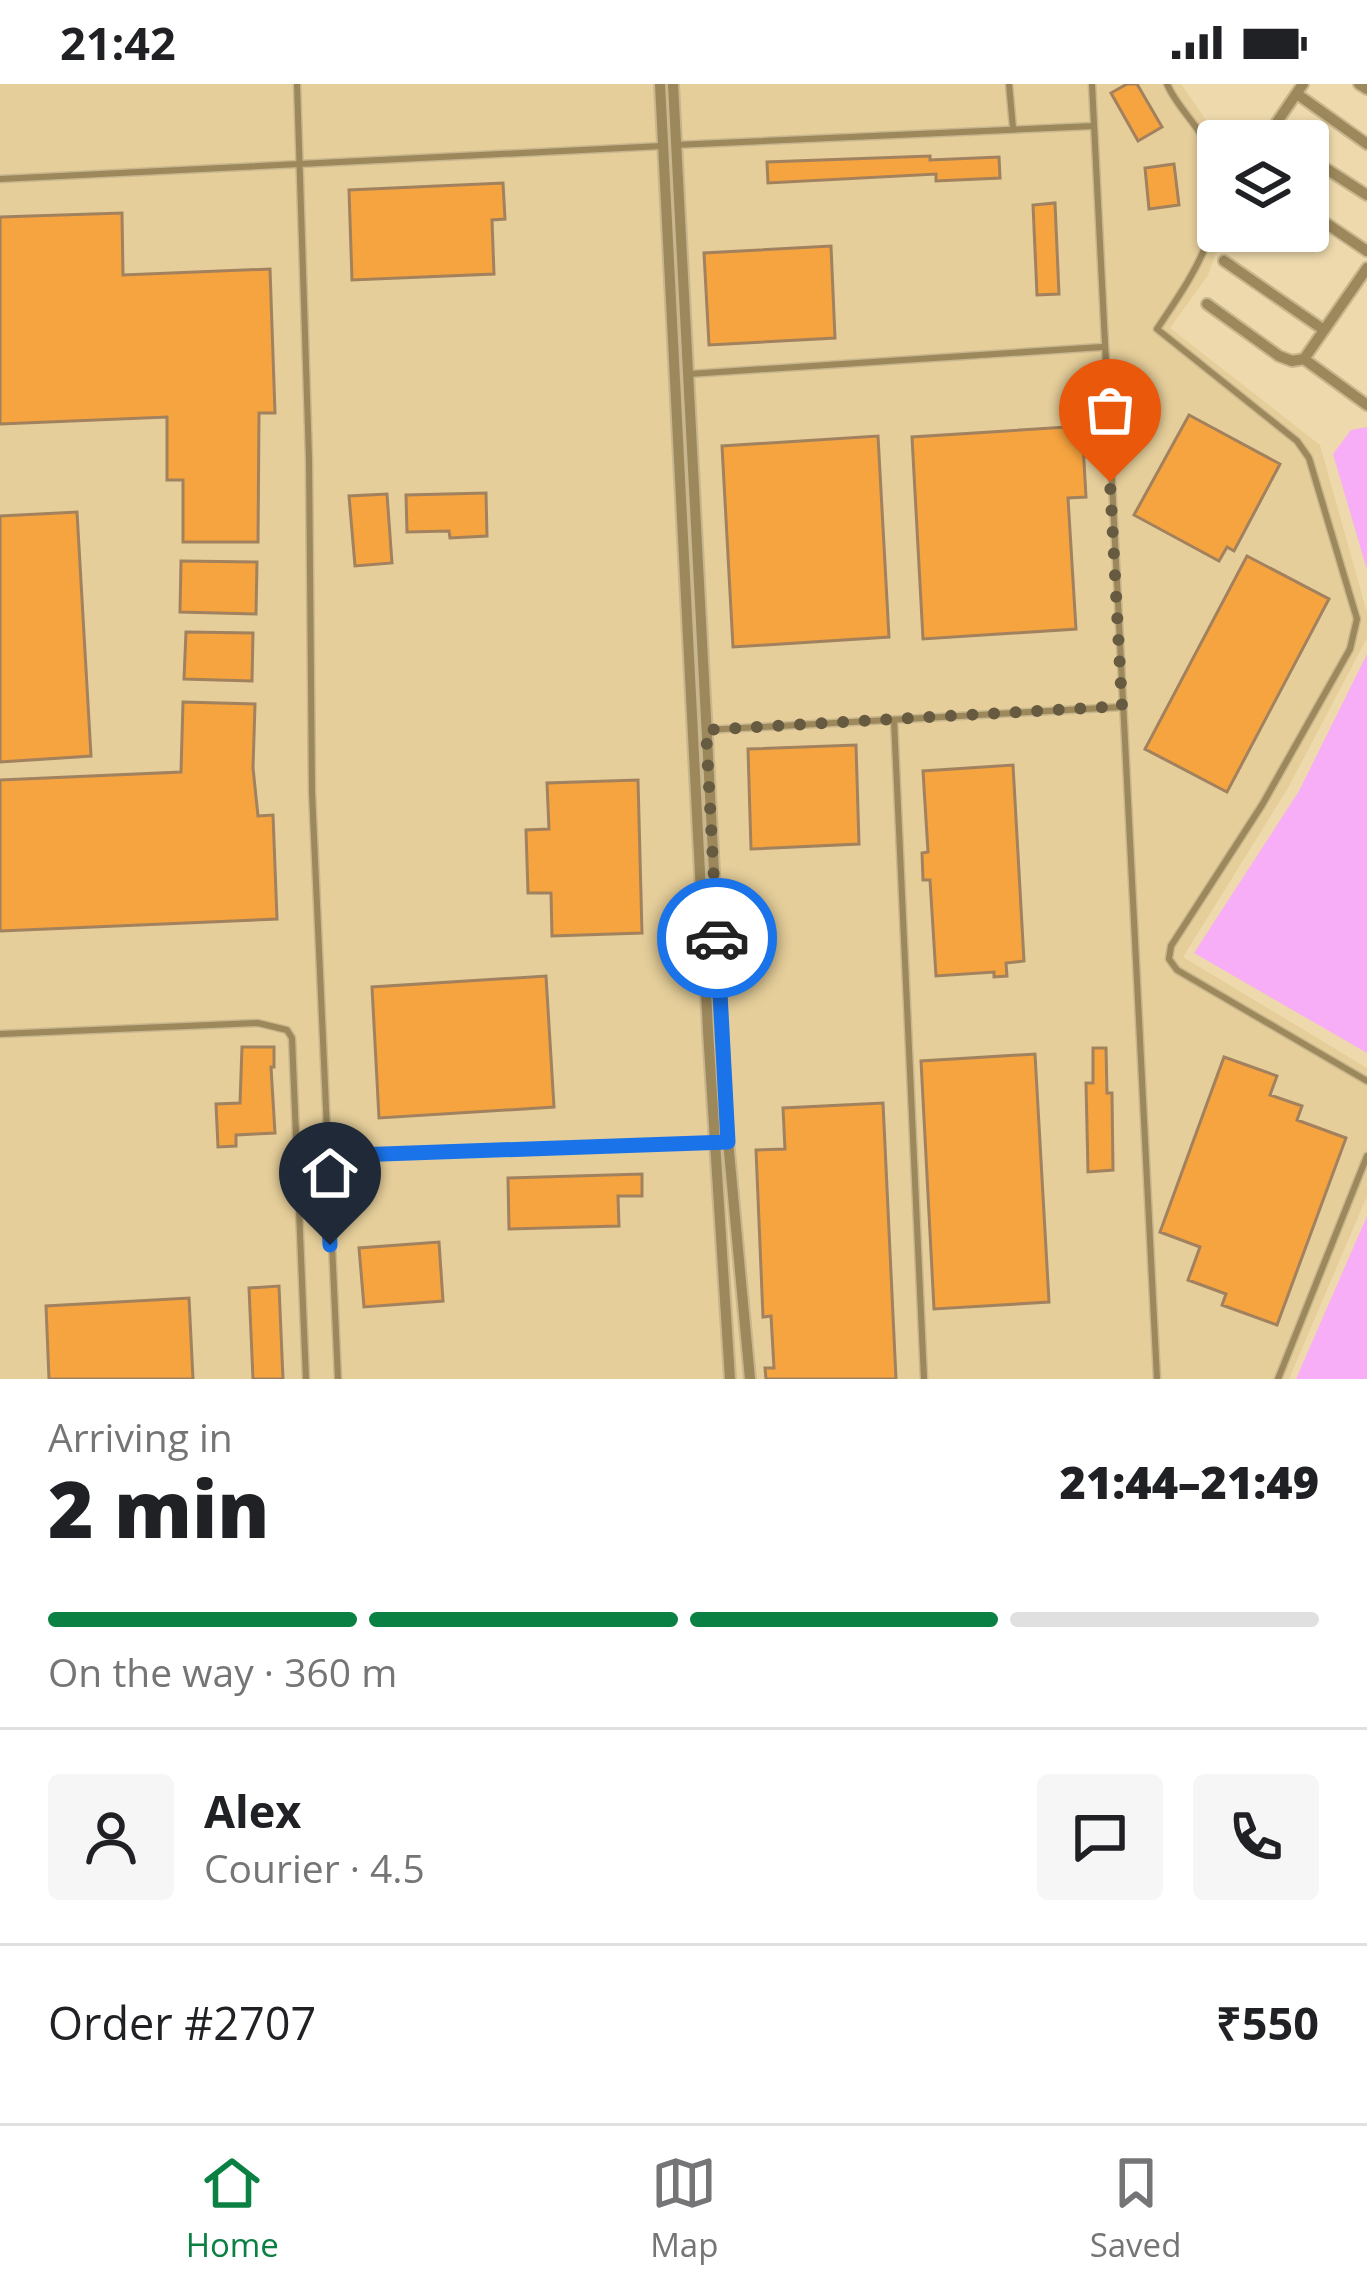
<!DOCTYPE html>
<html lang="en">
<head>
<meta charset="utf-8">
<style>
  body { margin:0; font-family:"Open Sans",sans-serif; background:#f6f6f6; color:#202124; height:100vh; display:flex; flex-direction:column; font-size:45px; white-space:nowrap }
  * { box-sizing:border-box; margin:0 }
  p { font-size:39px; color:#757577 }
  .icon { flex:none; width:66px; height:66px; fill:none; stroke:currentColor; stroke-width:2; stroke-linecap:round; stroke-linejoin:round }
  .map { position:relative; height:1295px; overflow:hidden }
  .drawer { display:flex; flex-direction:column; background:#fff; flex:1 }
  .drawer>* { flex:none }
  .buttons { position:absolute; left:1197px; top:36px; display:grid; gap:24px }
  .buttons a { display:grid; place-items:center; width:132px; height:132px; border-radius:12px; background:#fff; box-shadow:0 3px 9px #0004; font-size:60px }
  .pin { position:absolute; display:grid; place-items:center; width:102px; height:102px; color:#fff; margin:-123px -51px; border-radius:50% 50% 50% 0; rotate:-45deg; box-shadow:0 0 12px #0007 }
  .pin .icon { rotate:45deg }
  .courier { position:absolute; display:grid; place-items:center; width:120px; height:120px; margin:-60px; border:9px solid #1a73e8; border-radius:50%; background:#fff; color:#222; box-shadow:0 3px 15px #0007 }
  .head em { font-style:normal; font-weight:800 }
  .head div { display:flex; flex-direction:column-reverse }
  .head { display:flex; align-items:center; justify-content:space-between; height:204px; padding:0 48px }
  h1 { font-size:78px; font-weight:800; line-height:90px }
  .bar { display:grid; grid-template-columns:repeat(4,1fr); gap:18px 12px; align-content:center; height:144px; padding:0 48px }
  .bar i { height:15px; border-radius:9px; background:#e0e0e0 }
  .bar .current { background:#0b8043 }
  .bar p { grid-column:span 4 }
  .line { display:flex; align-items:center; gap:30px; padding:0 48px; border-top:3px solid #e0e0e0 }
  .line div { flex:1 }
  .round { display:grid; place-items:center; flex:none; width:126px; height:126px; border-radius:12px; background:#f6f6f6 }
  .status { display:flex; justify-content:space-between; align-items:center; height:84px; padding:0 60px; background:#fff; direction:ltr }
  .status svg { height:33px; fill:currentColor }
  .menu { display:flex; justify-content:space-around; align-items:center; height:168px; border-top:3px solid #e0e0e0; background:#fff; font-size:33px; color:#757577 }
  .menu a { display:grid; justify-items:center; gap:6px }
  .menu .current { color:#0b8043 }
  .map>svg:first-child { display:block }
</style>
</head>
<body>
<div class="status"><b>21:42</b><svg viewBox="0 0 49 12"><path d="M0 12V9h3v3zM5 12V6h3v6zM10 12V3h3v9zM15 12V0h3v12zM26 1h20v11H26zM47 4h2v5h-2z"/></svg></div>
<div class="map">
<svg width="1367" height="1295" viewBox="0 0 1367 1295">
  <rect width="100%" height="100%" fill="#edd9ac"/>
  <path fill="#e5ce9a" d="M0 0H1181L1221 57 1218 147H1223L1208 191 1170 244 1320 361 1367 529V554L1288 704 1183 873 1367 984V1112L1289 1295H0Z"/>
  <path fill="#f8aef6" d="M1367 343V486L1333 370 1351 346Z
    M1367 570V969L1194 869 1299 707Z
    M1367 1132V1295H1296Z"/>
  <path fill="#f6a43f" stroke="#a2815f" stroke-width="3" d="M1127 0H1137L1162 43 1138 57 1111 9Z
    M930 72V76L999 73 1000 94 936 97V90L768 99 767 78Z
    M1174 80 1179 121 1149 125 1145 84Z
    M503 99 505 135 492 136 494 190 352 196 349 106Z
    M1055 119 1059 210 1037 211 1033 121Z
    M122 129 123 191 270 185 275 329H259L258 458H183V396H167V333L0 340V133Z
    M831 162 835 254 709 261 704 169Z
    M1189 331 1280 380 1234 467 1227 463 1219 477 1134 431Z
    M1082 342 1086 413 1068 414 1076 545 923 555 912 353Z
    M878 352 889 553 733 563 722 362Z
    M486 409 487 452 450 454 449 447 407 448 406 411Z
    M387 410 392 479 355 482 349 412Z
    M77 428 91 672 0 678V432Z
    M1247 472 1329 515 1227 708 1145 665Z
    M181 477 257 478 256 530 180 528Z
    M186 548 253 549 252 597 184 595Z
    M183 618 255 620 253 684 258 732 273 731 277 835 0 847V696L181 688Z
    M856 661 859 760 751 765 748 665Z
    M1013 681 1024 877 1006 879 1007 892 994 893V888L936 892 930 796H923L922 769 928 768 923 687Z
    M638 696 642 849 552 852 551 809H528L526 746 549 745 547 699Z
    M546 892 554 1023 379 1034 372 903Z
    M242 963H274V983H271L275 1049 236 1051V1062L218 1063 216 1020 240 1019Z
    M1093 964H1106L1107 1009H1112L1113 1086 1088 1088 1086 999H1093Z
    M1035 970 1049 1218 934 1225 921 977Z
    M1224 973 1277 992 1270 1011 1302 1022 1297 1036 1346 1054 1277 1241 1222 1221 1226 1210 1188 1196 1200 1163 1160 1148Z
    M883 1019 896 1295H766L765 1284H774L771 1232 763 1233 756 1066 785 1065 783 1024Z
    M642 1090V1112H618L619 1142 509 1145 508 1094Z
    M439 1158 443 1217 364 1223 359 1164Z
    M279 1202 283 1295H253L249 1204Z
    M189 1214 193 1295H49L46 1222Z"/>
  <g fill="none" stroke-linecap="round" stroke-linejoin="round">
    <defs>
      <path id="lane" d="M297 0 309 375 312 708 338 1295
        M1009 0 1013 44
        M1092 0 1157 1295
        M1167 0C1178 26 1203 44 1211 72 1232 139 1192 192 1157 245L1297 357 1309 374 1357 535 1350 565 1262 721 1171 862 1169 875 1177 886 1367 997
        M675 61 1093 42
        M0 95 662 62
        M689 290 1102 263
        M894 636 924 1295
        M706 646 1122 623
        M0 950 258 939 287 946 292 954 306 1295
        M326 1072 728 1057
        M1278 1295 1367 1072"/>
      <path id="street" d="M660 0 708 947 730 1295
        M673 0 728 1057 750 1295
        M1359 0 1367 5
        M1297 10 1367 60
        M1264 57 1303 0
        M1308 73 1367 111
        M1308 127 1367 167
        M1224 177 1324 246
        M1207 220 1279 272 1292 277 1304 275 1367 321
        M1304 275 1367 184"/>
    </defs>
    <use href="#lane" stroke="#c8b68e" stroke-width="9"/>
    <use href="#street" stroke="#c8b68e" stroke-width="14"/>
    <use href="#lane" stroke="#9c885b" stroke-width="6"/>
    <use href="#street" stroke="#9c885b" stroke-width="10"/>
  </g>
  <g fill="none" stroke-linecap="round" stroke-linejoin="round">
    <path stroke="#665b40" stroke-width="12" stroke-dasharray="0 21.6" d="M717 854 706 646 1122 622 1110 398"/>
    <path stroke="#1a73e8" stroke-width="15" d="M330 1161 326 1072 728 1058 717 854"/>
  </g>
</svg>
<div class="buttons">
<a><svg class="icon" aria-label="layers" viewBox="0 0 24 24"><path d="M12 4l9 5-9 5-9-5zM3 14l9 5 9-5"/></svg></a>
</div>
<div class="pin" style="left:1110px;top:398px;background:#ea580c"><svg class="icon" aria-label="bag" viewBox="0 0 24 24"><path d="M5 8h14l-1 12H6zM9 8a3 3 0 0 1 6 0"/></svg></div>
<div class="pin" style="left:330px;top:1161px;background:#1f2937"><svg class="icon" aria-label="home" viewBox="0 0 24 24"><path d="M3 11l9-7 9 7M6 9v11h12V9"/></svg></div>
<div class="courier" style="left:717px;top:854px"><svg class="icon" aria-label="car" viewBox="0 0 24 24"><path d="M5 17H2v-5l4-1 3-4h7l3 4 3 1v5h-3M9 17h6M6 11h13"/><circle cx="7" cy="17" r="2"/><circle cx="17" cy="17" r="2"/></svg></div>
</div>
<section class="drawer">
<div class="head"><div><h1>2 min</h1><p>Arriving in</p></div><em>21:44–21:49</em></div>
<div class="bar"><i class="current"></i><i class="current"></i><i class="current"></i><i></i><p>On the way · 360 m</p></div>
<div class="line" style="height:216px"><a class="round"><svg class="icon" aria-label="person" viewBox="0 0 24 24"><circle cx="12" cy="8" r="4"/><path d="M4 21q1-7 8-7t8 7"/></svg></a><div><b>Alex</b><p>Courier · 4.5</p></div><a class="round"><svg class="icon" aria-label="chat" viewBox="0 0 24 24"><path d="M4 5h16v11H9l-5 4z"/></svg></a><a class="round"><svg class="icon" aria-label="phone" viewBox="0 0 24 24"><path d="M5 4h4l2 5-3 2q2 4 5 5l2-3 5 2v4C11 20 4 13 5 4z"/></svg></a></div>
<div class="line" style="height:156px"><div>Order #2707</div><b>₹550</b></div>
</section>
<nav class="menu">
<a class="current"><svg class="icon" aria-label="home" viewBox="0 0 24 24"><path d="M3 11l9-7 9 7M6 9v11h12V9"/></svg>Home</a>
<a><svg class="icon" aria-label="map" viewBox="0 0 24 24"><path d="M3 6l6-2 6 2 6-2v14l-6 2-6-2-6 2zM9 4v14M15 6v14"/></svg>Map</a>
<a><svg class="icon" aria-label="saved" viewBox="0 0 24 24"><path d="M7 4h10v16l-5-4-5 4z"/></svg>Saved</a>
</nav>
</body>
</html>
